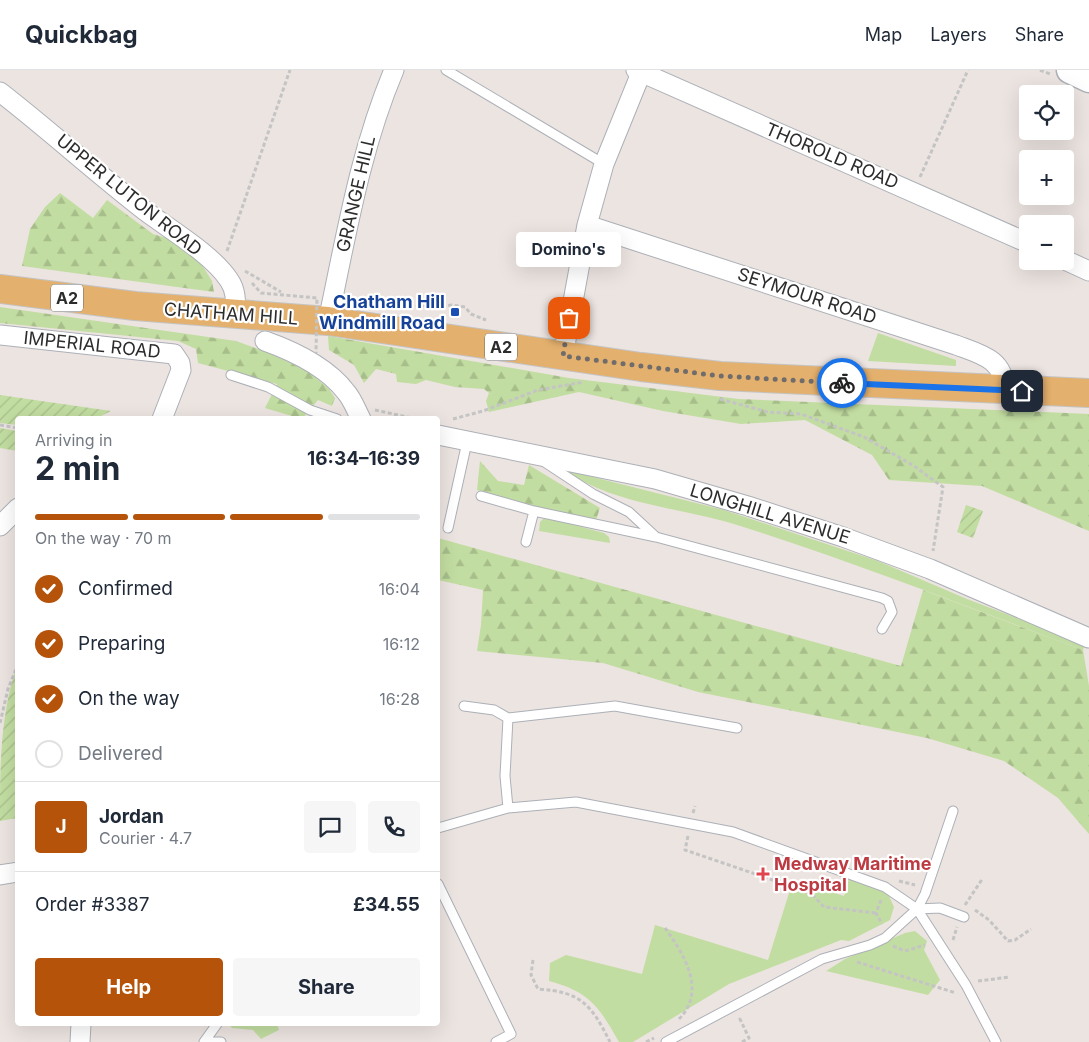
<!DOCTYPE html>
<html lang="en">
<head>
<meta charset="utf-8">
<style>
  body { margin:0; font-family:Inter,sans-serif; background:#f6f6f7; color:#1f2937; height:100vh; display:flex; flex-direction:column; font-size:19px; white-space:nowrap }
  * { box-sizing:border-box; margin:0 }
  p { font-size:16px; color:#747a83 }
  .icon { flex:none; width:28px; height:28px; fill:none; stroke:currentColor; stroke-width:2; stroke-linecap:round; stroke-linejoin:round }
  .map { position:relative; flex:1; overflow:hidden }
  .panel { position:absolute; left:15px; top:346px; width:425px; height:610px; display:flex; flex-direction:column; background:#fff; border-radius:5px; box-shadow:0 5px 20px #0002 }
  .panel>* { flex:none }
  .controls { position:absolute; left:1019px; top:15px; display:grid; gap:10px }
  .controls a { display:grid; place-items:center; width:55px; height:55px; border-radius:5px; background:#fff; box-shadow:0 5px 20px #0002; font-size:25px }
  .pin { position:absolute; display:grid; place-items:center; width:42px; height:42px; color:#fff; margin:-21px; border-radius:10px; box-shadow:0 2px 8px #0006 }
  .courier { position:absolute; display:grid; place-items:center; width:50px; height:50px; margin:-25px; border:4px solid #1a73e8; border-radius:50%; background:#fff; color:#222; box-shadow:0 1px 6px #0007 }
  .bubble { position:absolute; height:35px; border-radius:5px; background:#fff; box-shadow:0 5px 20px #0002; font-size:16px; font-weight:700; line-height:35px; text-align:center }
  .summary em { font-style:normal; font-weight:700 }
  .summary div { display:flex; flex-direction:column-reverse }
  .summary { display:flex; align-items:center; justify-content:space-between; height:85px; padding:0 20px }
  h1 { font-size:32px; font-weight:700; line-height:38px }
  .bar { display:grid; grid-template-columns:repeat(4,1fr); gap:8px 5px; align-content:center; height:60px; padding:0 20px }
  .bar i { height:6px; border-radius:4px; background:#e0e1e3 }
  .bar .active { background:#b45309 }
  .bar p { grid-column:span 4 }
  .line { display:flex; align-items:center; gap:12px; padding:0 20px; border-top:1px solid #e0e1e3 }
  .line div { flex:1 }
  .round { display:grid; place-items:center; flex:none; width:52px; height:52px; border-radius:5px; background:#f6f6f7 }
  ol { padding:0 20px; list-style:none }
  li { display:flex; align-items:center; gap:15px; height:55px }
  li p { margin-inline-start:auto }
  li .icon { padding:5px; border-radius:50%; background:#b45309; color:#fff; stroke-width:4 }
  li:last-child { color:#747a83 }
  li i { width:28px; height:28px; border:2px solid #e0e1e3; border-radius:50% }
  .cta { display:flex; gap:10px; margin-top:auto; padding:10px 20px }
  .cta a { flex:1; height:58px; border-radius:5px; background:#b45309; color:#fff; font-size:20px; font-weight:700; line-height:58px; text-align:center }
  .cta a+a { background:#f6f6f7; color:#1f2937 }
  header { display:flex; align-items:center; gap:30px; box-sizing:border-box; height:70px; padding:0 25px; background:#fff; border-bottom:1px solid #e0e1e3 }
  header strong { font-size:24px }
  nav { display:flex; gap:28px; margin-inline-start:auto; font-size:18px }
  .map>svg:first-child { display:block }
</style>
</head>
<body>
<header>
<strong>Quickbag</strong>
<nav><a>Map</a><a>Layers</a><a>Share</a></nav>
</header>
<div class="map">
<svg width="1089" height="972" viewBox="0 0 1089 972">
  <defs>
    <pattern id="forest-firs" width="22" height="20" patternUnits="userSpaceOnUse" patternTransform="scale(1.25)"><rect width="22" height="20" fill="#c2dda1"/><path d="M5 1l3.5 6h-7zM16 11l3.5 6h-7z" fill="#a7be8b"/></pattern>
    <pattern id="garden-furrows" width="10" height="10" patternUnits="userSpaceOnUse" patternTransform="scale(1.25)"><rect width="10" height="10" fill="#c2dda1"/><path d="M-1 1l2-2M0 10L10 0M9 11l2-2" fill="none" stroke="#a7be8b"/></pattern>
  </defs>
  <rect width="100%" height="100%" fill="#ece4e0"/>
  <path fill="#c2dda1" d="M878 263 956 290V296L868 291Z
    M565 400 724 440 878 491 967 529 1085 574 1083 580C968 537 854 492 737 455 684 438 610 434 565 400Z
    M549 448 604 463 609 467 610 473 539 461 540 452 543 449Z
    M849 809 885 817 894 837 890 850 849 871 841 870 729 914 633 972H619C599 937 590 922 549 911L550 893 566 885 642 904 655 855 768 890 790 820 796 811 844 826Z
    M915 861 927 871 924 880 940 910 928 925 826 901 845 889 905 863Z
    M229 954H277L279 960 261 969 253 960 232 958Z"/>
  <path fill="url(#forest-firs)" d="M60 123 93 148 107 130 153 164 173 170 202 195 212 211 214 222 22 196 30 159 45 137Z
    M0 237 236 271 275 285 309 302 329 319 335 328 332 336 318 330 302 349 265 338 277 314 198 293 196 279 178 271 0 253Z
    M328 266 569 308 739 329 1089 344V461L982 416 889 410 872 385 805 350 741 354 663 341 579 322 489 342 486 331 489 323 484 319 455 317 426 310 416 314 397 312 396 304 376 299 364 313 354 295 329 280Z
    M480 391 498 411 524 415 529 395 600 438 596 450 530 437 477 420Z
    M438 468 901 596 923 520 1083 580 1089 616V764L1058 728 1004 691 927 668 698 622 603 593 477 581 481 555 483 520 438 510Z"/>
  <path fill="url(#garden-furrows)" d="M0 325 111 341 95 349H18L17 355 0 353Z
    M0 358 17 361V381L0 378Z
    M966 435 983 441 973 468 957 462Z
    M17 594V748L0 751C0 693 0 649 17 594Z"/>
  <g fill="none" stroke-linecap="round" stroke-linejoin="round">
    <defs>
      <path id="lane" d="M446 0 604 94
        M231 305 268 317 310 340 337 349
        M546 393 593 424 629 442 656 467 882 528 888 531 892 542 882 559
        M481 426 534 441 656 467
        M448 458 467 372
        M526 472 534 441
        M464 636 494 640 508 648
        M508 738 505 706 508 648 615 636 737 658
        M438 758 508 738 576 732 733 762 885 817 917 839 966 915 996 972
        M438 814 511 964 496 972
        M917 839 940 838 964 847
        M204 972 217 954
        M211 972H221
        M666 972 822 889 870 875 885 868 917 839 925 824 953 741"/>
      <path id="street" d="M636 0 1028 173
        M0 22C49 60 95 102 144 140 169 159 212 184 229 210 236 220 236 231 235 243
        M587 155 956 275C980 284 1005 289 1004 320
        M1065 190 1089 201
        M328 251C346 167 360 80 394 0
        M0 265 174 284 180 293 181 300 162 349
        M265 271C293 281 327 297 346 322 353 330 356 340 361 349
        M563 286 587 155 604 94 641 3
        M438 365 655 409 748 436 843 467 930 499 1089 568
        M0 456 18 438
        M0 805 18 802
        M80 972 81 954"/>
      <path id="secondary" d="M1070 0 1089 9"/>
      <path id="primary" d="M0 219 135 236 328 251 641 297 720 306 1089 323"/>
    </defs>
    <use href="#lane" stroke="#acb0b7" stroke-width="11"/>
    <use href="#street" stroke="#acb0b7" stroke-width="21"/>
    <use href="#secondary" stroke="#acb0b7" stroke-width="29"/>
    <use href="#primary" stroke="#c4c4c4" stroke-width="30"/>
    <path stroke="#c4c4c4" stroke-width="3" stroke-dasharray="4 2.5" stroke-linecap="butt" d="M1040 0 1050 4
      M920 107 968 0
      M227 181 290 0
      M245 201 281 222
      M378 237 385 233 438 237 452 235 465 237 471 244 486 250
      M720 329 768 342 801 344 864 367 914 396 943 417 933 481
      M375 340 416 349
      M453 349 483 341 538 320 584 312
      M0 355 18 358
      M0 653 8 619 18 594
      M693 743 695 736
      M688 766 685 780 811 823 824 837 876 843
      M899 811 915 815
      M881 830 876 843 882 854
      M965 835 983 808
      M975 840 989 850 1008 871 1015 870 1031 859
      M665 858C684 884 707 921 679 949
      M953 870 957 857
      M893 876 905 881 925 875
      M533 890 531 905 538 919C581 922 591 934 610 972
      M857 892 956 923
      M978 911 1010 907
      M646 972 654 968
      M742 972 749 968 740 949 742 948"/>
    <use href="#lane" stroke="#fff" stroke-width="9"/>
    <use href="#street" stroke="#fff" stroke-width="19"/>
    <use href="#secondary" stroke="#fff" stroke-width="26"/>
    <use href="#primary" stroke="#e4b06d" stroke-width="28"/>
    <path stroke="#c4c4c4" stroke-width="3" stroke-dasharray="4 2.5" stroke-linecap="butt" d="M252 213 261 223 317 228 316 283"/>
  </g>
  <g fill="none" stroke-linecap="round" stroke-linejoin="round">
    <path stroke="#6f6c6b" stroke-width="5" stroke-dasharray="0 9" d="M569 248 563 286 720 306 842 313"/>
    <path stroke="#1a73e8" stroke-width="6" d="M842 313 1022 321"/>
  </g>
  <rect fill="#1a4fb4" stroke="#fff" stroke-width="2" x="450" y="237" width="10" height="10" rx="2.5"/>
  <path fill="#e0444e" stroke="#fff" stroke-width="2" d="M760.5 796.5h5v5h5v5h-5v5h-5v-5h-5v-5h5z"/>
  <g text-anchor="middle" stroke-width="4.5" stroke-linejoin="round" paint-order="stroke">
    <g fill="#fff" stroke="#6b6b6b" stroke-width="1">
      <rect x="51" y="214.5" width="32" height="27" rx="4"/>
      <rect x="485" y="263.5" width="32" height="27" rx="4"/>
    </g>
    <g font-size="16" font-weight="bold" fill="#2c2c2c">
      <text x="67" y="234">A2</text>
      <text x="501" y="283">A2</text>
    </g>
    <g font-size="18" fill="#2c2c2c" stroke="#fff">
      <text transform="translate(832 86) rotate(23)" y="6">THOROLD ROAD</text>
      <text transform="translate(356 124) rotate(-77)" y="6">GRANGE HILL</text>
      <text transform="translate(129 125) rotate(39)" y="6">UPPER LUTON ROAD</text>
      <text transform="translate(807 226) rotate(18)" y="6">SEYMOUR ROAD</text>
      <text transform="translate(231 244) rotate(4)" y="6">CHATHAM HILL</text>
      <text transform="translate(92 275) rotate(6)" y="6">IMPERIAL ROAD</text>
      <text transform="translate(770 444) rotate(17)" y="6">LONGHILL AVENUE</text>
    </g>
    <g font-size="18" font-weight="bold" fill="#164399" stroke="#fff" text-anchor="end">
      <text x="445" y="238">Chatham Hill<tspan x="445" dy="21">Windmill Road</tspan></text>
    </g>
    <g font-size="18" font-weight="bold" fill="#be3a42" stroke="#fff" text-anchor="start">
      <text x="774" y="800">Medway Maritime<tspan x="774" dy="21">Hospital</tspan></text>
    </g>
  </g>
</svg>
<div class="controls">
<a><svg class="icon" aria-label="locate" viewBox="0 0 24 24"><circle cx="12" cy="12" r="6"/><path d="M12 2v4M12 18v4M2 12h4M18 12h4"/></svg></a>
<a>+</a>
<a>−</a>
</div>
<div class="pin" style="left:569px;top:248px;background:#ea580c"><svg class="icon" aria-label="bag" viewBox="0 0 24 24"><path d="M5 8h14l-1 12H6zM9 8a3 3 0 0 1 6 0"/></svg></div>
<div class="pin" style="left:1022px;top:321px;background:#1f2937"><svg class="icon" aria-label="home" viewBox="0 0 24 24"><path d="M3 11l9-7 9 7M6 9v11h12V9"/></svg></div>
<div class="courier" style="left:842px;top:313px"><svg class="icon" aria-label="bike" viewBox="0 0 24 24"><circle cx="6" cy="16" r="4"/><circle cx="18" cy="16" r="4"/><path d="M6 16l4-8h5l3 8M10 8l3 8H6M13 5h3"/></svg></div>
<div class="bubble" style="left:516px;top:162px;width:105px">Domino's</div>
<section class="panel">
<div class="summary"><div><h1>2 min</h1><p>Arriving in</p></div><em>16:34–16:39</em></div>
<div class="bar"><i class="active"></i><i class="active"></i><i class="active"></i><i></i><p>On the way · 70 m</p></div>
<ol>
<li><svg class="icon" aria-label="check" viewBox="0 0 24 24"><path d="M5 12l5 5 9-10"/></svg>Confirmed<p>16:04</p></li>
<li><svg class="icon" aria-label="check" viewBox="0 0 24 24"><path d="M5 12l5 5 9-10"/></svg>Preparing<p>16:12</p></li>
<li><svg class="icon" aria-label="check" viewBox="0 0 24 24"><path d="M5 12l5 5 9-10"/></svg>On the way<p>16:28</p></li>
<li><i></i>Delivered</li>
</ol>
<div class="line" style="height:90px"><b class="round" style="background:#b45309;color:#fff">J</b><div><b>Jordan</b><p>Courier · 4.7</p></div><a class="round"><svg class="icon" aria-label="chat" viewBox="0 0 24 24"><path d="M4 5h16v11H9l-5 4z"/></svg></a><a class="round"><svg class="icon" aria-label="phone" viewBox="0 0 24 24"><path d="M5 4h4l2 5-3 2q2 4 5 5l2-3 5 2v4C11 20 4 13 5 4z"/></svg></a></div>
<div class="line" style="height:65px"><div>Order #3387</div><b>£34.55</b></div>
<div class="cta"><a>Help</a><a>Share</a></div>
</section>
</div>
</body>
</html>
